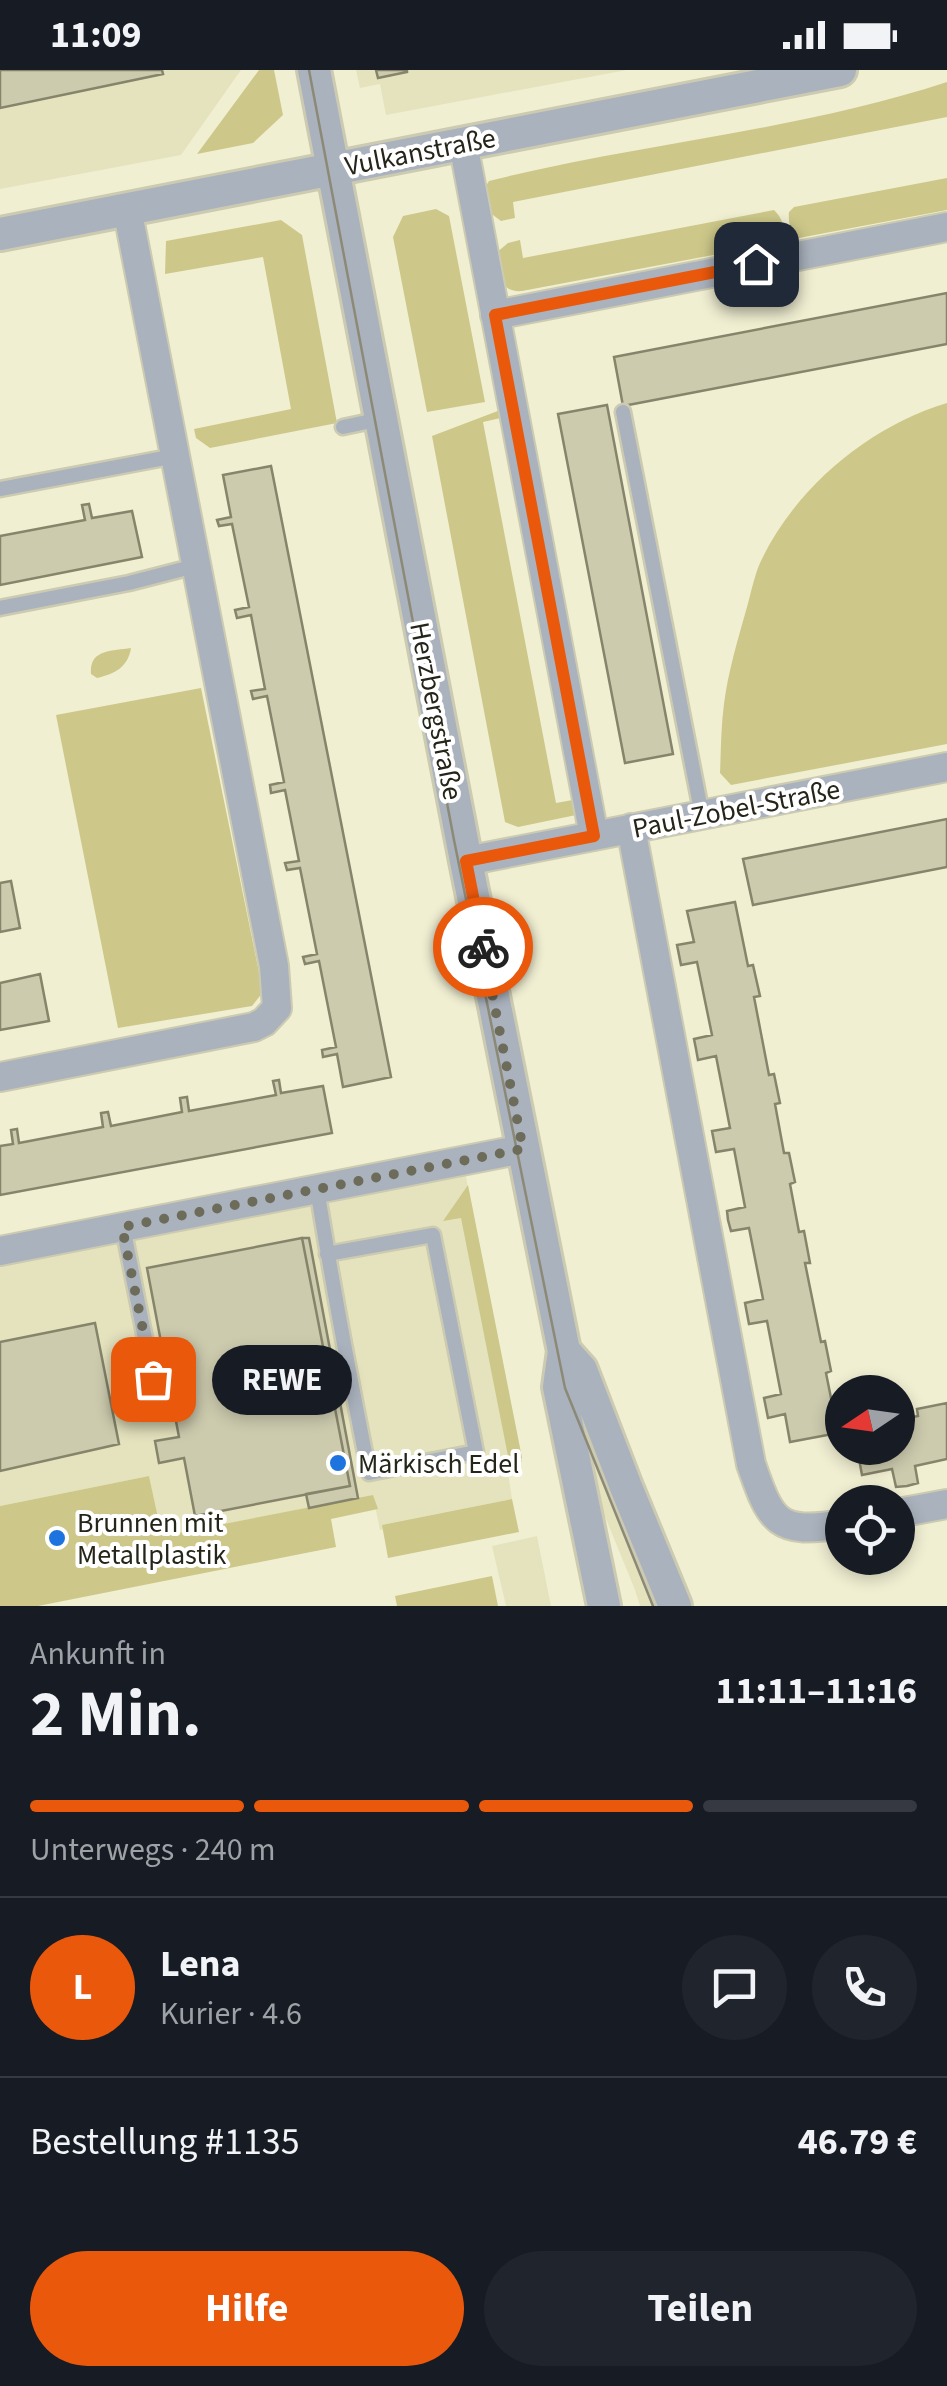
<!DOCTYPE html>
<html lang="de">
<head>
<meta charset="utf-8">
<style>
  body { margin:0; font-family:"Source Sans 3",sans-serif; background:#20242c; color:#f1f3f6; height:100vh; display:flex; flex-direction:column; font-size:38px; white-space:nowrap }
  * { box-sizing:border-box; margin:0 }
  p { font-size:32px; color:#9ea1a6 }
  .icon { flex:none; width:55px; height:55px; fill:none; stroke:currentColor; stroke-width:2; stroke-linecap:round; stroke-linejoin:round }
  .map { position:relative; height:1536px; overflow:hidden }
  .drawer { display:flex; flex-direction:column; background:#171b24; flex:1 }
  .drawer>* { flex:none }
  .needle { width:65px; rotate:257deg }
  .fabs { position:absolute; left:825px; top:1305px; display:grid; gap:20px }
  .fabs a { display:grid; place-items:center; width:90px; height:90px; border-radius:50%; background:#171b24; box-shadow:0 5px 15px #0003; font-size:50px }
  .pin { position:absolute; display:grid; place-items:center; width:85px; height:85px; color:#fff; margin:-42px; border-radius:20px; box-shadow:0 5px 15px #0006 }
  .courier { position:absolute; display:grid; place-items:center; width:100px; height:100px; margin:-50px; border:8px solid #ea580c; border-radius:50%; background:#fff; color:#222; box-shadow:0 2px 12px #0007 }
  .bubble { position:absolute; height:70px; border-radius:35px; background:#171b24; box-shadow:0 5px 15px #0003; font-size:32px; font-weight:700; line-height:70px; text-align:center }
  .headline em { font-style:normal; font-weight:700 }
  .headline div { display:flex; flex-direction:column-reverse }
  .headline { display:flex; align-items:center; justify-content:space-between; height:170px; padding:0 30px }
  h1 { font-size:65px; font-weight:700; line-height:75px }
  .bar { display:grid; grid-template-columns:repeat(4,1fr); gap:15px 10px; align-content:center; height:120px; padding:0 30px }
  .bar i { height:12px; border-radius:8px; background:#363941 }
  .bar .current { background:#ea580c }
  .bar p { grid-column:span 4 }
  .line { display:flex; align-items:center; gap:25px; padding:0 30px; border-top:2px solid #363941 }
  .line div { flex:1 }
  .round { display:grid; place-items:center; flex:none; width:105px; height:105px; border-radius:52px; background:#20242c }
  .action { display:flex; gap:20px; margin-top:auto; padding:20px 30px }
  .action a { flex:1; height:115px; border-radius:60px; background:#ea580c; color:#fff; font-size:40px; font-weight:700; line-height:115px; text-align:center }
  .action a+a { background:#20242c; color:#f1f3f6 }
  .status { display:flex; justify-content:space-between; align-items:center; height:70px; padding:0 50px; background:#171b24; direction:ltr }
  .status svg { height:28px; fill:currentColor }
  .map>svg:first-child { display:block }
</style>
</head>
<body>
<div class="status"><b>11:09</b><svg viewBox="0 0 49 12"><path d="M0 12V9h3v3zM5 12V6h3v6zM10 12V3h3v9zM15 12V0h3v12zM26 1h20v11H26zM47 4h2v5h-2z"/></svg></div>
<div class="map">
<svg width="947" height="1536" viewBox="0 0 947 1536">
  <rect width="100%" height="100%" fill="#f1efd2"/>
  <path fill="#e5e3be" d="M0 0H241L181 85 0 119Z
    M356 0H627L386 45 380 14 360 18Z
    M465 1102 522 1388V1392L507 1396 512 1429 460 1440V1444L380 1460 373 1426 162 1466 149 1406 0 1436V1193Z
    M579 1315 664 1536H640L635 1520 586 1400Z
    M537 1466 551 1536H506L492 1476Z"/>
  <path fill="#cdc889" d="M259 0H274L283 45 253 73 197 84Z
    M947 12V47L513 132 515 148 501 151 485 139 484 119 489 111C640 73 798 61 947 12Z
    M947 108V140L799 168C790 164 788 151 789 142L794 137Z
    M436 139 449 146 485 332 427 342 393 167 403 146Z
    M774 140C783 148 789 165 777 173L522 221C498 223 499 201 496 183L508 173 520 170 523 188Z
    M281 150 302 165 337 353 210 378 196 368 194 359 291 339 263 187 165 204 166 171Z
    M947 333V674L731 715 720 703C721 680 721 656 724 634 728 602 738 569 747 537 751 523 754 507 760 493 794 419 869 356 947 333Z
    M503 339 505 347 483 352 556 733 578 729 581 744 518 757 505 752 432 366Z
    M131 578C128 597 115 604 97 608L91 604C89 579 112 581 131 578Z
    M201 618 263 922 252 936 118 958 56 645Z
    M468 1115 522 1388 509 1391 461 1148 443 1151Z
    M149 1406 162 1466 373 1425 378 1439 331 1449 336 1477 38 1536H0V1436Z
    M512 1429 519 1462 388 1488 382 1455Z
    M492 1506 498 1536H397L395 1526Z"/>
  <path fill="#cdcbae" stroke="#86846a" stroke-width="2.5" d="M0 0H162L163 4 0 38Z
    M376 0H407V2L378 8Z
    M947 223V274L623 336 614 287Z
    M607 335 673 684 625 693 558 344Z
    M271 396 391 1007 343 1017 337 984 323 987 322 980 336 977 319 891 305 894 303 887 317 884 300 798 287 800 285 793 299 791 285 720 271 723 270 715 284 712 267 626 253 629 251 621 265 619 251 545 237 548 235 540 249 537 232 454 219 456 217 450 231 447 223 405Z
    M89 434 92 448 132 441 142 487 0 515V466L85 450 82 435Z
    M947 749V797L753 835 743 789Z
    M11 811 20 858 0 862V813Z
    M735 832 748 896 753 895 760 926 754 927 769 1005 774 1004 780 1033 775 1034 784 1083H789L795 1112 790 1114 799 1162 804 1161 810 1193H805L821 1272 825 1271 831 1301 826 1303 838 1363 790 1372 785 1344 768 1348 764 1328 781 1324 767 1251 749 1254 745 1233 763 1229 749 1158 731 1161 728 1150 727 1141 745 1137 734 1079 716 1082 712 1061 730 1058 716 986 698 990 696 979 694 969 712 965 697 892 681 895 677 875 694 872 687 841Z
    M40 904 49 951 0 960V913Z
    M279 1010 281 1023 323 1016 332 1063 0 1125V1076L13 1074 11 1060 17 1059 19 1073 103 1057 101 1043 108 1042 111 1056 182 1042 180 1028 187 1027 189 1041 276 1025 273 1011Z
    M302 1168 350 1416 195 1446 184 1388 159 1393 155 1371 179 1367 147 1198Z
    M302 1168H309L358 1428 309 1438 306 1424 350 1416Z
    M95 1253 119 1374 0 1401V1272Z
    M947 1333V1389L915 1396 918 1413 907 1416 896 1417 892 1399 862 1405 857 1378H898V1350L918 1346 917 1339Z"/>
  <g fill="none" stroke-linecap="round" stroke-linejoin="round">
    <defs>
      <path id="service" d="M623 342 702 745
        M343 357 381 349
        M0 419 175 386
        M0 538 129 513 195 496
        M317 1118C332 1213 350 1308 369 1403L476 1382 433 1165 327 1184
        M123 1157 153 1309"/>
      <path id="minor" d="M463 73 594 766
        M495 245 947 157
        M631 758 751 1394C771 1452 777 1465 842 1454
        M466 791 947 697
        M0 1007 254 957 264 952 277 938 274 896 127 138
        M0 1181 523 1079
        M898 1443 947 1434"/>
      <path id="tertiary" d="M314 0 466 791 564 1281 559 1317 604 1536
        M0 164 840 0
        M564 1281 581 1300 626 1417 675 1536"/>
    </defs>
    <use href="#service" stroke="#cccbb1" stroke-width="19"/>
    <use href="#minor" stroke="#cccbb1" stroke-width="32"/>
    <use href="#tertiary" stroke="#cccbb1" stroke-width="38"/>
    <use href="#service" stroke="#aab2bd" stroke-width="14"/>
    <use href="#minor" stroke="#aab2bd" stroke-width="28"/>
    <use href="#tertiary" stroke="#aab2bd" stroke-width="32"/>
    <path stroke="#8c8a76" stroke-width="2.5" d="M309 0 454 770 565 1318 653 1536"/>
  </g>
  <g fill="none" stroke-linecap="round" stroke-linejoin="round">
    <path stroke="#6d6c5a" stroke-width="10" stroke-dasharray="0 18" d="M153 1309 122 1157 523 1079 483 877"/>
    <path stroke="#ea580c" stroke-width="12" d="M483 877 466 791 594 766 495 245 756 194"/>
  </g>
  <g fill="#1d74de" stroke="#fff" stroke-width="4">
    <circle cx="338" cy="1393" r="10"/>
    <circle cx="57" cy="1468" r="10"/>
  </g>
  <g text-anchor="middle" stroke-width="8" stroke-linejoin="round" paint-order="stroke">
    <g font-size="28" fill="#26251a" stroke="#fff">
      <text transform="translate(420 81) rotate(-11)" y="10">Vulkanstraße</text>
      <text transform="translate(437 641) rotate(79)" y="10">Herzbergstraße</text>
      <text transform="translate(736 738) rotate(-11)" y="10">Paul-Zobel-Straße</text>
    </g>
    <g font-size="28" fill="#26251a" stroke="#fff" text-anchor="start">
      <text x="358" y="1403">Märkisch Edel</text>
      <text x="77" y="1462">Brunnen mit<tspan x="77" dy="32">Metallplastik</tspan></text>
    </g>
  </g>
</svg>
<div class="fabs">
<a><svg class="needle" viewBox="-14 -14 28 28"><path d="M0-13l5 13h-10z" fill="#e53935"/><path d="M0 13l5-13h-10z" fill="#9ea1a6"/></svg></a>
<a><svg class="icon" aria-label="locate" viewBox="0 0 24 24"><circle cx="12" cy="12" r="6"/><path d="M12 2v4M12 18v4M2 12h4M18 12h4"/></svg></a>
</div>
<div class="pin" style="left:153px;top:1309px;background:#ea580c"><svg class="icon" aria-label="bag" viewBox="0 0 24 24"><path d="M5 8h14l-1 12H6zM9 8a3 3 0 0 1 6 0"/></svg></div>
<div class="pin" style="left:756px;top:194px;background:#1f2937"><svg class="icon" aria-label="home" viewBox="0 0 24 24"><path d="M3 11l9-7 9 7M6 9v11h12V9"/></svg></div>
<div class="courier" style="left:483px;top:877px"><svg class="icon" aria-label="bike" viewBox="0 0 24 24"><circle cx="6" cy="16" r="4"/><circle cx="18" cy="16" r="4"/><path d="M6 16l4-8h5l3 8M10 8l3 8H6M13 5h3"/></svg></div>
<div class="bubble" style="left:212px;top:1275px;width:140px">REWE</div>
</div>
<section class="drawer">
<div class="headline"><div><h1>2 Min.</h1><p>Ankunft in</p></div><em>11:11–11:16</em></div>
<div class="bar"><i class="current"></i><i class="current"></i><i class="current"></i><i></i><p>Unterwegs · 240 m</p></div>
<div class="line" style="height:180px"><b class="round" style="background:#ea580c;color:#fff">L</b><div><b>Lena</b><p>Kurier · 4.6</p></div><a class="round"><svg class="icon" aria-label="chat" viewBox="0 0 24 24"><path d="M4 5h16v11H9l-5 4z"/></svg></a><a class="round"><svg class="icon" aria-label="phone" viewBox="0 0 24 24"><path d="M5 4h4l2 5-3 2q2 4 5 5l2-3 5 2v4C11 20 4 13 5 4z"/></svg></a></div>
<div class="line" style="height:130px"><div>Bestellung #1135</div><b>46.79 €</b></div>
<div class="action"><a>Hilfe</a><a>Teilen</a></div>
</section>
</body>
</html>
